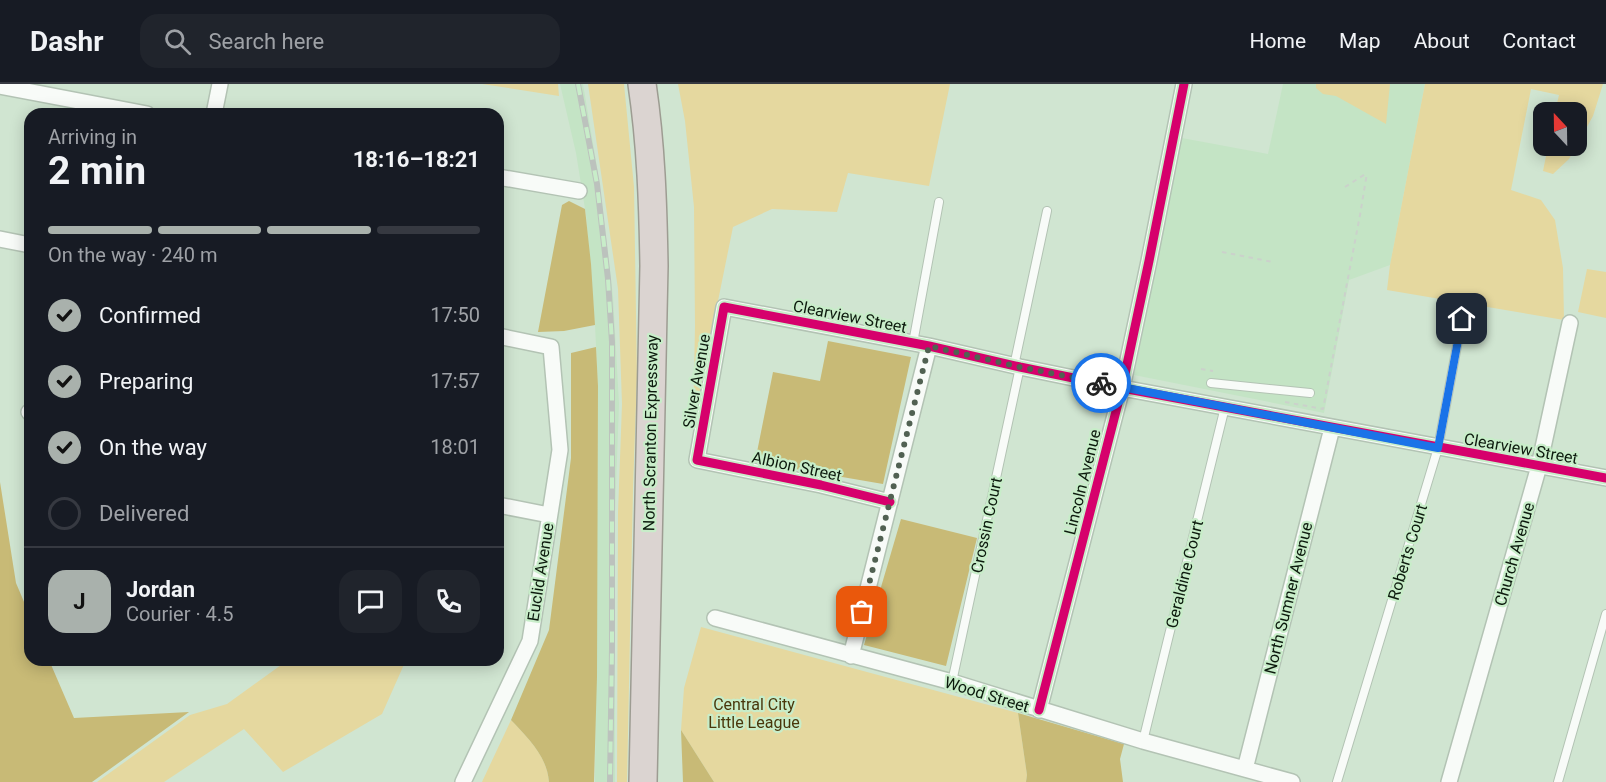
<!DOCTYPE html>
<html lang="en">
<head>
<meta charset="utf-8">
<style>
  body { margin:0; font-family:Roboto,sans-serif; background:#20242c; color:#f1f3f6; height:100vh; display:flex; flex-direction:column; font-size:22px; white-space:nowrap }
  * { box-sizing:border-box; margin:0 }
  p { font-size:20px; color:#9ea1a6 }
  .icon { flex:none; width:33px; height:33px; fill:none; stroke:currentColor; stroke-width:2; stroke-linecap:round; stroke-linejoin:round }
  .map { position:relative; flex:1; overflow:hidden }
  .sheet { position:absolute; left:24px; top:24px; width:480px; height:558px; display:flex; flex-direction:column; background:#171b24; border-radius:18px; box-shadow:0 3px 15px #0003 }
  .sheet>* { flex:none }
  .needle { width:39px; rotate:338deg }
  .tools { position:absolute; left:1533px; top:18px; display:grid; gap:12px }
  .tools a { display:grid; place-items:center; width:54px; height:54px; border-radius:12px; background:#171b24; box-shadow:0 3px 15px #0003; font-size:30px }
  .pin { position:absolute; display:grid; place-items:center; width:51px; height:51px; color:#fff; margin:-26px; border-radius:12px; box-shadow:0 3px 9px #0006 }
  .courier { position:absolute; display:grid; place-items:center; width:60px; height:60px; margin:-30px; border:4px solid #1a73e8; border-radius:50%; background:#fff; color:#222; box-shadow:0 2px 8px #0007 }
  .overview em { font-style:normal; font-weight:700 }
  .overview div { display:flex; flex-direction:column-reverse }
  .overview { display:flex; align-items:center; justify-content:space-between; height:102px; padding:0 24px }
  h1 { font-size:39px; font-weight:700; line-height:45px }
  .bar { display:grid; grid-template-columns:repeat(4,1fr); gap:9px 6px; align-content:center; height:72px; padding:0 24px }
  .bar i { height:8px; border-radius:4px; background:#363941 }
  .bar .on { background:#a9b1ac }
  .bar p { grid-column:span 4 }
  .line { display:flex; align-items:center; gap:15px; padding:0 24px; border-top:2px solid #363941 }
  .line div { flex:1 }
  .round { display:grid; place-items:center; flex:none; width:63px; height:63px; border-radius:18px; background:#20242c }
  ol { padding:0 24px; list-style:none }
  li { display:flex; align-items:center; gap:18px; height:66px }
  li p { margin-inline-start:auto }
  li .icon { padding:6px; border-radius:50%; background:#a9b1ac; color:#111; stroke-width:4 }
  li:last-child { color:#9ea1a6 }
  li i { width:33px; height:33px; border:3px solid #363941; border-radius:50% }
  header { display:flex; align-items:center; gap:36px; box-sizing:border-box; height:84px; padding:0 30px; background:#171b24; border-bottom:2px solid #363941 }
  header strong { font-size:28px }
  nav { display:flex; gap:33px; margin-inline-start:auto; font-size:21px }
  .search { width:420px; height:54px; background:#20242c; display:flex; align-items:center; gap:15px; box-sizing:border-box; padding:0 21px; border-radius:18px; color:#9ea1a6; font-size:22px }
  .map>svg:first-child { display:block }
</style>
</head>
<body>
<header>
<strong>Dashr</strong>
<div class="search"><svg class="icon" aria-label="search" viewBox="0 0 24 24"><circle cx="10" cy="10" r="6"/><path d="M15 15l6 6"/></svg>Search here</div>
<nav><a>Home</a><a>Map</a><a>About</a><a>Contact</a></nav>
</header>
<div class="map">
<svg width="1606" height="698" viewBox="0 0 1606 698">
  <rect width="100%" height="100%" fill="#d0e5d1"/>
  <path fill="#c4e4c5" d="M560 0H583L599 95 613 212 619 320 615 429V698H595L598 302 595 241 586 131 576 69Z
    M1283 0H1425L1390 181 1349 196 1324 329 1134 291 1182 54 1268 70Z"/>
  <path fill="#e5d89f" d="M482 0H558L559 12Z
    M588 0H624L634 103 637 293 633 404 627 698H617L618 429 622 320 618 205Z
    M678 0H950L929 102 848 89 837 128 772 125 733 143 693 340 695 242 694 123 685 37Z
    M1316 0H1390L1386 40 1336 12 1323 10 1316 4Z
    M1425 0H1603L1593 32 1569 75 1553 90 1543 87 1548 62H1576V28H1555L1559 11 1531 5 1511 106 1541 116 1555 136 1563 184 1564 236 1387 206 1390 181Z
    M1587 185 1606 188V234L1578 228Z
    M701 543 1018 629 1027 691 1026 698H714L681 646 684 604Z
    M288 576H406L382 630 283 688 244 645 164 698H97L190 631 227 620Z
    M511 636C528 654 547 672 549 698H482Z"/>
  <path fill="#c8ba76" d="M569 117 585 125 591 180 595 241 564 247 538 248 562 121Z
    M828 257 911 273 883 400 755 378 773 288 820 297Z
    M596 263 598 302 597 593 594 698H549C547 672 528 654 511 636L549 546 571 374V269Z
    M0 398 16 499 30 532V576H49L74 634 189 628 92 698H0Z
    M901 435 977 454 946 582 864 561Z
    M1018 629 1124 660 1120 675 1123 698H1026L1027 691Z
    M681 646 714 698H683Z"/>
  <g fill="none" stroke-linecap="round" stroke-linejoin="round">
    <defs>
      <path id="lane" d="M913 259 939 118
        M1014 282 1047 127
        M1211 299 1310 309
        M952 598 1020 283
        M1143 657 1225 323
        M1337 698 1438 364 1462 235
        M1558 698 1606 530"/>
      <path id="street" d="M0 2 147 30
        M214 30 220 0
        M498 93 579 107
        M0 155 30 161
        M29 328 30 329
        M890 418 821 401 697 376 724 223 929 262 1020 283 1122 304 1606 394
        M498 421 549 431
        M715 534 952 598 1143 657 1292 698
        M851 572 929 262
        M1039 626 1122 304 1149 177 1184 0
        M1245 685 1332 344
        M463 698 530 557 560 366 551 263 498 252
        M1449 698 1539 382 1570 239"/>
      <path id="highway" d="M642 0C651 60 653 121 654 182L643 698"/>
    </defs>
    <use href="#lane" stroke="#b3c3b4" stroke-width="10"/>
    <use href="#street" stroke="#b3c3b4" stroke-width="18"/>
    <use href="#highway" stroke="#9d9c92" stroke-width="30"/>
    <path stroke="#cbd1cb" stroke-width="2" stroke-dasharray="4.5 4.5" stroke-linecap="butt" d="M1345 103 1367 89
      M1222 168 1273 178
      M1201 285 1213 287
      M1285 318 1323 325 1360 131 1367 89"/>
    <use href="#lane" stroke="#f8fbf8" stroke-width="8"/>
    <use href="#street" stroke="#f8fbf8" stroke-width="15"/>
    <use href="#highway" stroke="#dbd4d1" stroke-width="27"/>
    <defs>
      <path id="rail" d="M578 0 597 100 608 195 612 258V565L610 698"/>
    </defs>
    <use href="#rail" stroke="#bcc2bd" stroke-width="6"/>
    <use href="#rail" stroke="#c8edc9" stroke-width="4" stroke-dasharray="11" stroke-linecap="butt"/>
    <defs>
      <path id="cycleway" d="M890 418 821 401 697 376 724 223 929 262 1020 283 1122 304 1606 394
        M1039 626 1122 304 1149 177 1184 0"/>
    </defs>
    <use href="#cycleway" stroke="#c8edc9" stroke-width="13"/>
    <use href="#cycleway" stroke="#d6006c" stroke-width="9"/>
  </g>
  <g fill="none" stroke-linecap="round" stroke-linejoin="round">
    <path stroke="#516152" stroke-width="6" stroke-dasharray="0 10.8" d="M862 528 929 262 1020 283 1101 299"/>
    <path stroke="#1a73e8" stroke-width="8" d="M1101 299 1438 364 1462 235"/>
  </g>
  <g text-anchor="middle" stroke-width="4.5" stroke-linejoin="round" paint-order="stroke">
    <g font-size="16" fill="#0c1a0d" stroke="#c8edc9">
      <text transform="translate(850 232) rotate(11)" y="6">Clearview Street</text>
      <text transform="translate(696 297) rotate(-80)" y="6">Silver Avenue</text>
      <text transform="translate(650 349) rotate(-89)" y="6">North Scranton Expressway</text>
      <text transform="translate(1521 364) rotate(10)" y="6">Clearview Street</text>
      <text transform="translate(797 382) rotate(12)" y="6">Albion Street</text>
      <text transform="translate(1082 398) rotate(-76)" y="6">Lincoln Avenue</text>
      <text transform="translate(986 441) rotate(-78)" y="6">Crossin Court</text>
      <text transform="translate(1407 468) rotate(-73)" y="6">Roberts Court</text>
      <text transform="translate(1514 470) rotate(-74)" y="6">Church Avenue</text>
      <text transform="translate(540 488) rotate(-81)" y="6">Euclid Avenue</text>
      <text transform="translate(1184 490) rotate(-76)" y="6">Geraldine Court</text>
      <text transform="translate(1288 514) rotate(-76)" y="6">North Sumner Avenue</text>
      <text transform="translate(987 610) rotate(17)" y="6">Wood Street</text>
    </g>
    <g font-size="16" fill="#49370b" stroke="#c8edc9">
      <text x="754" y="626">Central City<tspan x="754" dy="18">Little League</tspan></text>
    </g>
  </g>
</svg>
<div class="tools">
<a><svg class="needle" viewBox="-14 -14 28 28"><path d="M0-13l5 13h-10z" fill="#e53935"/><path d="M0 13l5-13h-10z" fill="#9ea1a6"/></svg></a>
</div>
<div class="pin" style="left:862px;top:528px;background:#ea580c"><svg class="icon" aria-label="bag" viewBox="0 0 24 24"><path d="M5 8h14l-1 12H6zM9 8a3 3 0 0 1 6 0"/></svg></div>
<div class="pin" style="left:1462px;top:235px;background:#1f2937"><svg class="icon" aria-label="home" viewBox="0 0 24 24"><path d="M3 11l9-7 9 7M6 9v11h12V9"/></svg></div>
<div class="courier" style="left:1101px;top:299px"><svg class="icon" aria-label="bike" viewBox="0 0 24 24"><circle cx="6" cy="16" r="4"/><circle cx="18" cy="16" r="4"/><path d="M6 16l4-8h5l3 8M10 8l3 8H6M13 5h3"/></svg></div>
<section class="sheet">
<div class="overview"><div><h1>2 min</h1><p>Arriving in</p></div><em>18:16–18:21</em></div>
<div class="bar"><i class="on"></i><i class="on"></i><i class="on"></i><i></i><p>On the way · 240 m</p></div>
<ol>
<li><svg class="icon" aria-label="check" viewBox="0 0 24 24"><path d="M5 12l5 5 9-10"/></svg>Confirmed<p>17:50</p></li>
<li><svg class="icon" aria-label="check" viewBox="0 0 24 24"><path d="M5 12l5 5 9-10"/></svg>Preparing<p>17:57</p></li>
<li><svg class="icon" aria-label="check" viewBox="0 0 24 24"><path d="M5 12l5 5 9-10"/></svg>On the way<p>18:01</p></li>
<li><i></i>Delivered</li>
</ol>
<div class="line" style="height:108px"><b class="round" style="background:#a9b1ac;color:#111">J</b><div><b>Jordan</b><p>Courier · 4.5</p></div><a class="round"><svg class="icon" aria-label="chat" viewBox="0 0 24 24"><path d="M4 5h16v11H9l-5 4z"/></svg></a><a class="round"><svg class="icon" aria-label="phone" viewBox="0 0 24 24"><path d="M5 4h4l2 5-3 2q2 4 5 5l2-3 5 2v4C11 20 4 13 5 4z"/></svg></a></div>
</section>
</div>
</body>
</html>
